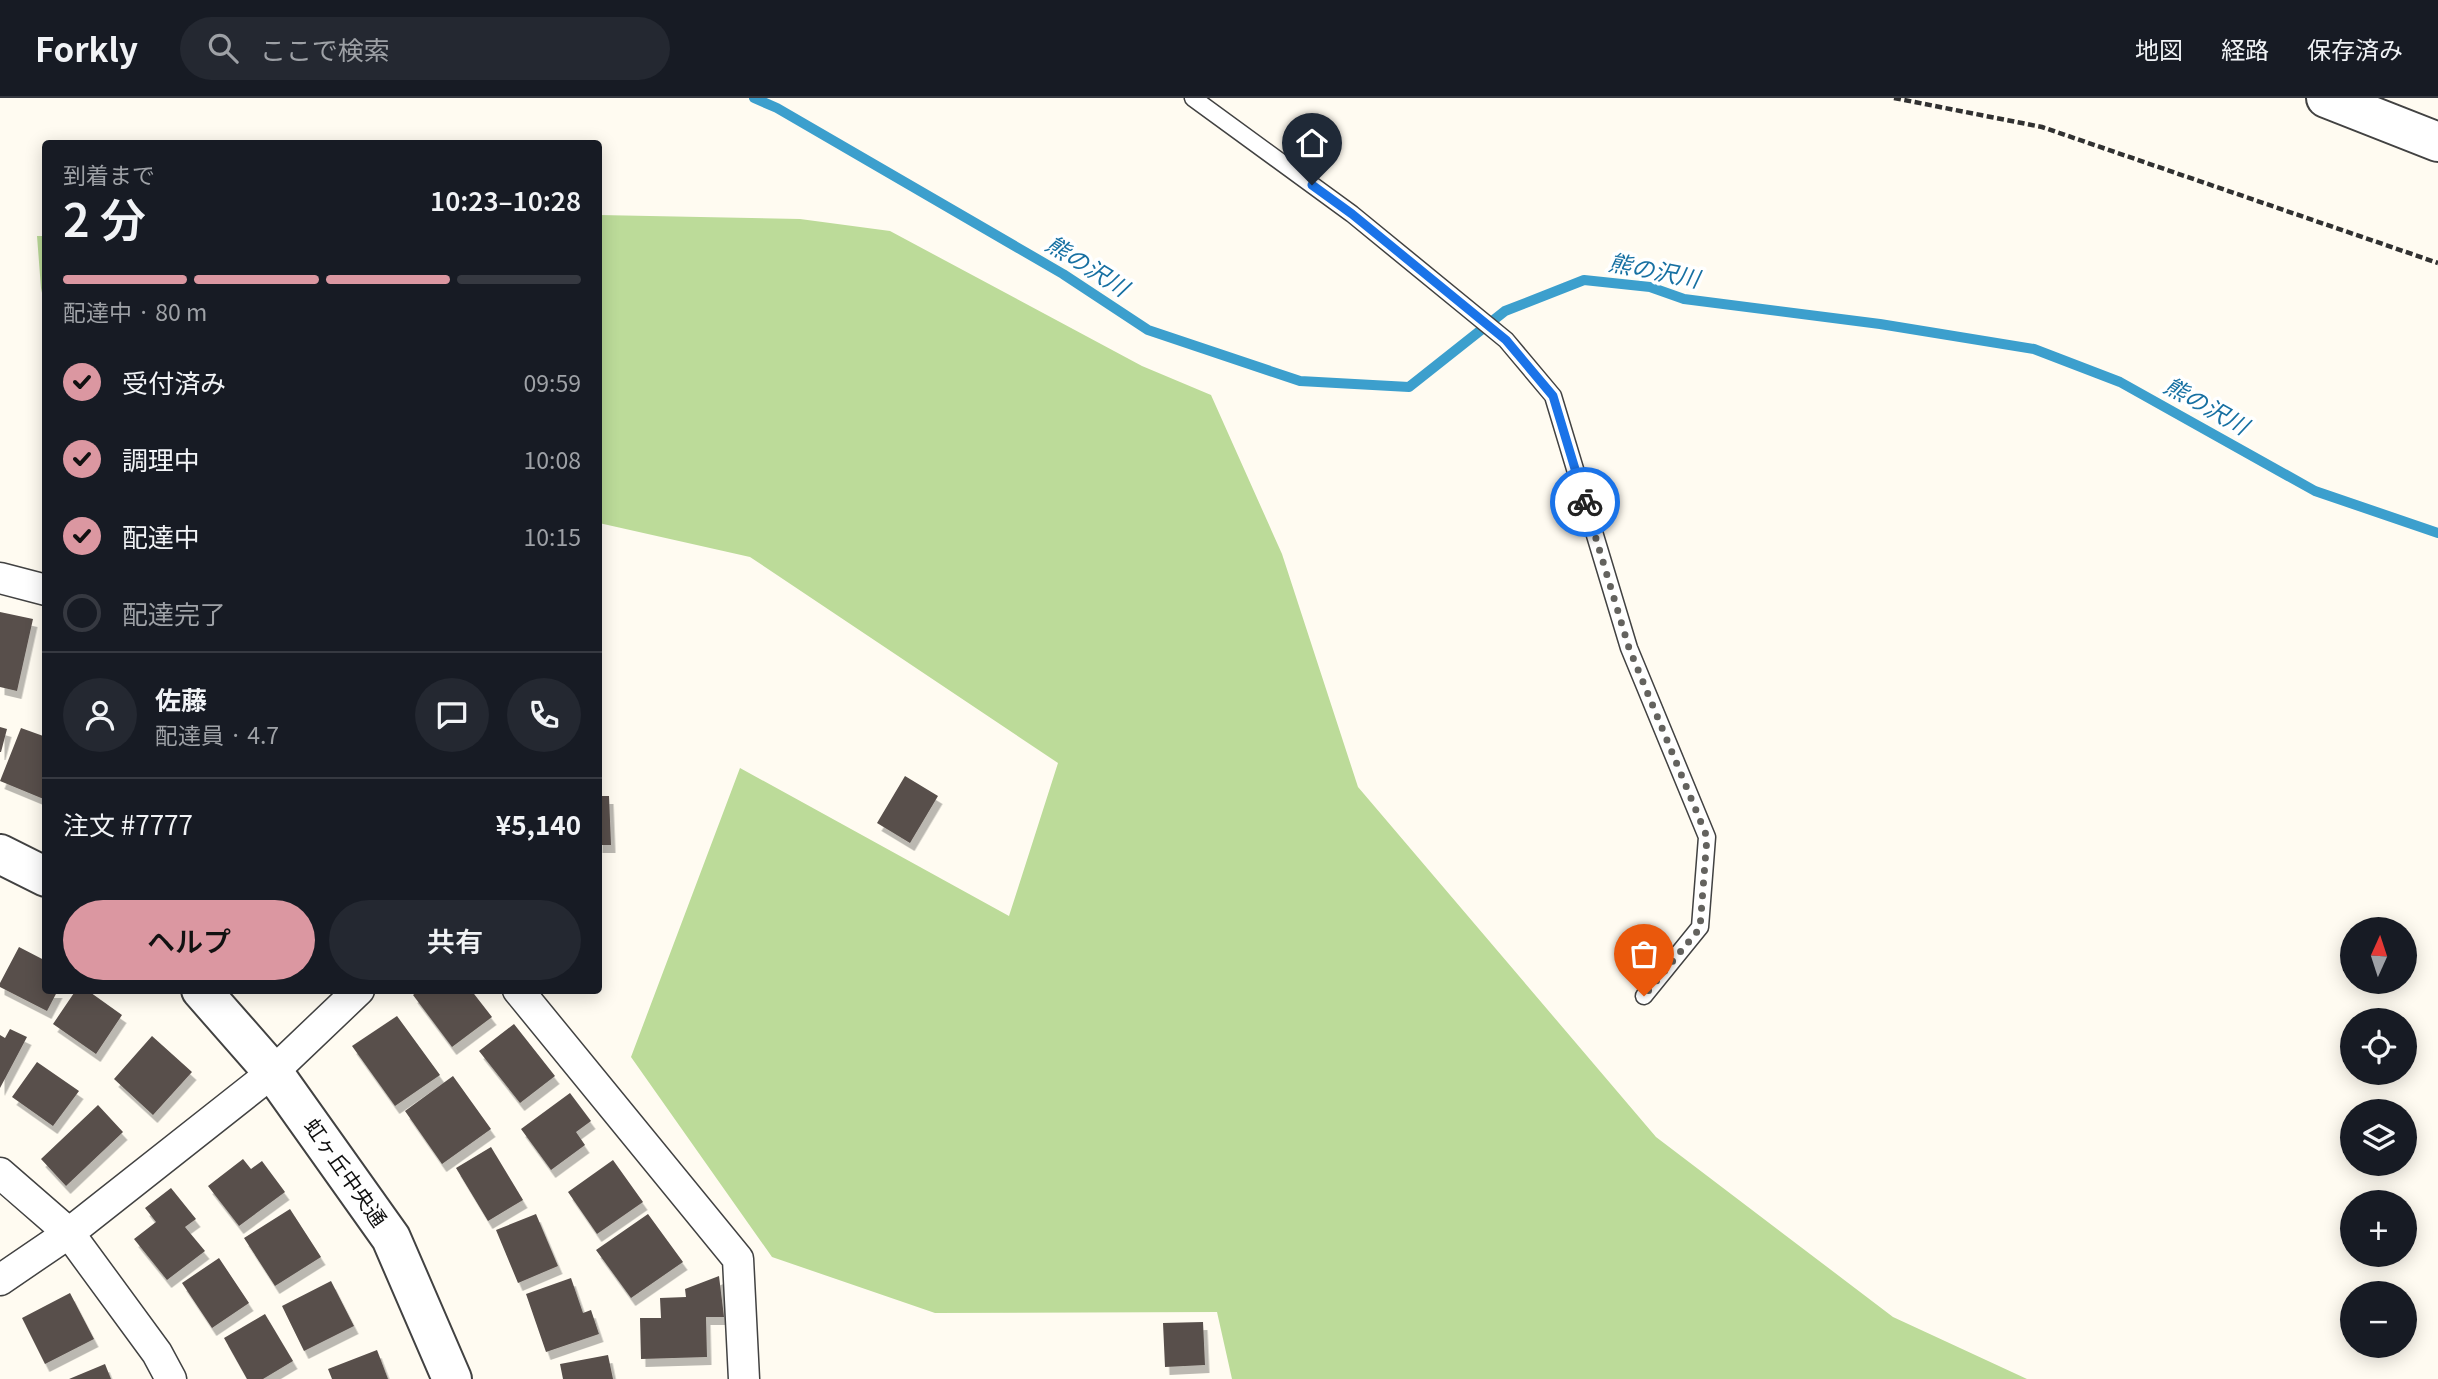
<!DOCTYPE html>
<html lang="ja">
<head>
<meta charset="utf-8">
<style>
  body { margin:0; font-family:Georgia,"Noto Sans JP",serif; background:#242831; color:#f1f3f6; height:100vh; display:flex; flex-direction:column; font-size:26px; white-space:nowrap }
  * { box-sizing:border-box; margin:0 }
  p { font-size:23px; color:#9ea1a6 }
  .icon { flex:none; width:38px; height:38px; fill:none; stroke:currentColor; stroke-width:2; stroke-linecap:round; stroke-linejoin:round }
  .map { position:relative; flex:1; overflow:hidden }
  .panel { position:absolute; left:42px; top:42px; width:560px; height:854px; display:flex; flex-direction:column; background:#171b24; border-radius:7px; box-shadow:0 4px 18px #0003 }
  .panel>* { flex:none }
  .needle { width:46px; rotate:3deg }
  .fabs { position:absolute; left:2340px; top:819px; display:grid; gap:14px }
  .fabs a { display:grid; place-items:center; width:77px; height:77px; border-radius:50%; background:#171b24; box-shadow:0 4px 18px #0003; font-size:35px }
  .pin { position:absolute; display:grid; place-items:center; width:60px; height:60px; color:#fff; margin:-72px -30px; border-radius:50% 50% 50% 0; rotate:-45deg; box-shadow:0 0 7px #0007 }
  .pin .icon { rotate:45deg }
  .courier { position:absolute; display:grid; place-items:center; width:70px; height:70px; margin:-35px; border:5px solid #1a73e8; border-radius:50%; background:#fff; color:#222; box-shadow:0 2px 9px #0007 }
  .summary em { font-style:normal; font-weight:600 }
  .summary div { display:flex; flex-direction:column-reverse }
  .summary { display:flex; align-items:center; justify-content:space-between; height:119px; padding:0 21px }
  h1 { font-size:46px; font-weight:600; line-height:52px }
  .bar { display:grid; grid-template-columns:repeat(4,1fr); gap:10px 7px; align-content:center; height:84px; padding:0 21px }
  .bar i { height:9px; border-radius:5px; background:#363941 }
  .bar .current { background:#db97a1 }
  .bar p { grid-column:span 4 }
  .line { display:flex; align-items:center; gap:18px; padding:0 21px; border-top:2px solid #363941 }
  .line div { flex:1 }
  .round { display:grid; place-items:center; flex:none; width:74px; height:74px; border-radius:37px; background:#242831 }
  ol { padding:0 21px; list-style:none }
  li { display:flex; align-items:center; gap:21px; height:77px }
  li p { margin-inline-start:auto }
  li .icon { padding:7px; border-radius:50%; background:#db97a1; color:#111; stroke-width:4 }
  li:last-child { color:#9ea1a6 }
  li i { width:38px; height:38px; border:4px solid #363941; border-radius:50% }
  .primary-button { display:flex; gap:14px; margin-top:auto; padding:14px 21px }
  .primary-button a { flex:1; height:80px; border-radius:42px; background:#db97a1; color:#111; font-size:28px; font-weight:600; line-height:80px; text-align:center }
  .primary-button a+a { background:#242831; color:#f1f3f6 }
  header { display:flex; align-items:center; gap:42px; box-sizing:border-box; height:98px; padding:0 35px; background:#171b24; border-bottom:2px solid #363941 }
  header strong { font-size:33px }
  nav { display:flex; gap:38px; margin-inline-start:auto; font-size:24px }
  .search { width:490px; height:63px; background:#242831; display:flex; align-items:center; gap:18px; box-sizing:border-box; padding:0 24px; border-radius:38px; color:#9ea1a6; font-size:26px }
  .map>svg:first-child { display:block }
</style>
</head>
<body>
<header>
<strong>Forkly</strong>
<div class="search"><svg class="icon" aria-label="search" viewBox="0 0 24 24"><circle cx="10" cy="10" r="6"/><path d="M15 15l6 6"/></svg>ここで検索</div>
<nav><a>地図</a><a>経路</a><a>保存済み</a></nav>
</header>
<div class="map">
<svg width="2438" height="1281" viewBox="0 0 2438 1281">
  <defs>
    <filter id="shadow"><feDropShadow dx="4.5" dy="8" stdDeviation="0" flood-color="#0004"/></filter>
  </defs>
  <rect width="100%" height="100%" fill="#fffbf1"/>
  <path fill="#bcdb99" d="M599 117 800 121 890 133 1142 268 1211 297 1282 456 1358 689 1656 1039 1893 1219 2027 1281H1232L1217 1214 935 1215 772 1159 631 959 740 670 1009 818 1058 665 750 459 599 425Z
    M37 138H45V210L41 190Z"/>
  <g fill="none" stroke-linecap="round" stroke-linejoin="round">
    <path stroke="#3c9fcd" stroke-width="10" d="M754 0 777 10 1063 176 1148 232 1300 283 1409 289 1505 213 1584 182 1650 189 1684 201 1880 226 2034 251 2120 284 2315 393 2438 435"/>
  </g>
  <path fill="#584f4b" filter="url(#shadow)" d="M0 514 33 521 17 593 0 589Z
    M0 629 7 631 1 654H0Z
    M21 630 46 639V702L0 683Z
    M905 678 938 698 910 745 877 725Z
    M598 698H609L611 747H598Z
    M19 849 46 863V892H58L47 913 0 889V885Z
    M76 892H87L122 917 96 956 53 926Z
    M419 892H471L492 919 452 949 413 897Z
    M397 918 440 977 395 1008 352 948Z
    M514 926 555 978 520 1005 479 953Z
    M10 931 27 939 0 990V937L5 940Z
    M152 938 192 974 153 1017 114 981Z
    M37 964 79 993 53 1028 12 999Z
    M453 978 491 1031 442 1066 405 1013Z
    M570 995 591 1023 576 1034 585 1047 551 1072 521 1031Z
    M98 1007 123 1034 66 1088 41 1061Z
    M491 1049 523 1102 488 1123 456 1070Z
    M243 1061 251 1071 262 1063 285 1094 239 1128 208 1088Z
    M613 1062 643 1104 597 1136 568 1094Z
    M171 1090 196 1121 185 1129 205 1153 167 1182 134 1141 156 1124 145 1110Z
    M290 1111 321 1159 275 1188 244 1140Z
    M536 1116 558 1168 518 1185 496 1132Z
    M648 1116 683 1164 631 1200 596 1152Z
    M219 1160 249 1205 212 1230 182 1185Z
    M719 1178 724 1219H706L707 1259 641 1261 640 1220H661L660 1200 686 1199 685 1191Z
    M571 1180 583 1215 591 1212 599 1236 546 1254 526 1196Z
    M331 1183 354 1228 304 1253 282 1208Z
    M70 1195 94 1241 45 1266 22 1220Z
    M265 1216 293 1263 263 1281H247L224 1240Z
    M1203 1224 1205 1267 1165 1269 1163 1225Z
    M377 1252 388 1281H332L328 1271Z
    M608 1257 613 1281H563L560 1266Z
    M105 1266 111 1281H69Z"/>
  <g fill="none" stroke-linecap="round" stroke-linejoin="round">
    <defs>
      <path id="service" d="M1193 0 1352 116 1506 242 1553 298 1629 550 1707 739 1700 829 1644 898"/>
      <path id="minor" d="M0 480 46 492
        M518 892 738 1161 744 1281
        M0 1075 69 1135 157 1255 171 1281
        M0 1182 69 1135 273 974 359 892"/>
      <path id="tertiary" d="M2326 0 2438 44
        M0 756 46 779
        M201 892 273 974 391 1140 452 1281"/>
    </defs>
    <use href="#service" stroke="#424242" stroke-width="19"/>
    <use href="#minor" stroke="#424242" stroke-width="33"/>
    <use href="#tertiary" stroke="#424242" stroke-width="42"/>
    <path stroke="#313131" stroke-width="4.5" stroke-dasharray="7 3.5" stroke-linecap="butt" d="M1894 0 2042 29 2438 165"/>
    <use href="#service" stroke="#fff" stroke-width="16"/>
    <use href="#minor" stroke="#fff" stroke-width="30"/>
    <use href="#tertiary" stroke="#fff" stroke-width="38"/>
  </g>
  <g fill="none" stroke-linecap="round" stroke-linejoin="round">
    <path stroke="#63625e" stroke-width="7" stroke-dasharray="0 12.6" d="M1585 404 1629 550 1707 739 1700 830 1644 898"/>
    <path stroke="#1a73e8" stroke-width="9" d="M1312 87 1352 116 1506 242 1553 298 1585 404"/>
  </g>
  <g text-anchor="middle" stroke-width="7" stroke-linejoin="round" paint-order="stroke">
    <g font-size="21" fill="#0f0f0f" stroke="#fff">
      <text transform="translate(345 1075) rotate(55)" y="7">虹ヶ丘中央通</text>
    </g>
    <g font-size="23" font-style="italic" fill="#1770a2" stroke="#fff">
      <text transform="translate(1087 168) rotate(32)" y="8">熊の沢川</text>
      <text transform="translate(1654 173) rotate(11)" y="8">熊の沢川</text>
      <text transform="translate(2206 308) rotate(29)" y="8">熊の沢川</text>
    </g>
  </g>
</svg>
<div class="fabs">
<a><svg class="needle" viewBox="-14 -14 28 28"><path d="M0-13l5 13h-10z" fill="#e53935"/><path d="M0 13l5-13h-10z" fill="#9ea1a6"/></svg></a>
<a><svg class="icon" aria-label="locate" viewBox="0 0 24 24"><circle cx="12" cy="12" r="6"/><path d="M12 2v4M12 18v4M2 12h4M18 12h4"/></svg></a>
<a><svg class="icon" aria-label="layers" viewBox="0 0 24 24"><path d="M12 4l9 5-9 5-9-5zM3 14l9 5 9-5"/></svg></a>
<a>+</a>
<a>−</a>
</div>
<div class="pin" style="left:1644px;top:898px;background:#ea580c"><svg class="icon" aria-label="bag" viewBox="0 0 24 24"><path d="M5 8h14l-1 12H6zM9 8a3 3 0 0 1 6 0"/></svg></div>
<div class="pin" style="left:1312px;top:87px;background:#1f2937"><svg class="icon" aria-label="home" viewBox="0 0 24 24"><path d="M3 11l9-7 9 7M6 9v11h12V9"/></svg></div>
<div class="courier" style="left:1585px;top:404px"><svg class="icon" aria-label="bike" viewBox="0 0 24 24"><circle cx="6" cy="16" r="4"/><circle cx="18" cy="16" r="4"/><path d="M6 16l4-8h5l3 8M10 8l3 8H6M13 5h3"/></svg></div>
<section class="panel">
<div class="summary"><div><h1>2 分</h1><p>到着まで</p></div><em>10:23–10:28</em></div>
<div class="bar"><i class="current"></i><i class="current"></i><i class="current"></i><i></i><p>配達中 · 80 m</p></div>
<ol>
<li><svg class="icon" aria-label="check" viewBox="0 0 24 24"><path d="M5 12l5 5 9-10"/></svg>受付済み<p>09:59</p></li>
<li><svg class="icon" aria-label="check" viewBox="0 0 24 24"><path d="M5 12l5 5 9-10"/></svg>調理中<p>10:08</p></li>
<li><svg class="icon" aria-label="check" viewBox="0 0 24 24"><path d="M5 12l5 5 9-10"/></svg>配達中<p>10:15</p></li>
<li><i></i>配達完了</li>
</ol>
<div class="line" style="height:126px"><a class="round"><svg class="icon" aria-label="person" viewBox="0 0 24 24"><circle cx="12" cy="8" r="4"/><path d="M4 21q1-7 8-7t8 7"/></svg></a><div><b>佐藤</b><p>配達員 · 4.7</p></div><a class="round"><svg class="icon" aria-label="chat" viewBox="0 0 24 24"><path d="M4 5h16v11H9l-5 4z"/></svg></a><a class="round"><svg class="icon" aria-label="phone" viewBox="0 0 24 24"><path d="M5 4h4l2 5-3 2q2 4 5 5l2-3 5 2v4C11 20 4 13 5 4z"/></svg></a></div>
<div class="line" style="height:91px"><div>注文 #7777</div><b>¥5,140</b></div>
<div class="primary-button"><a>ヘルプ</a><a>共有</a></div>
</section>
</div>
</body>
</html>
